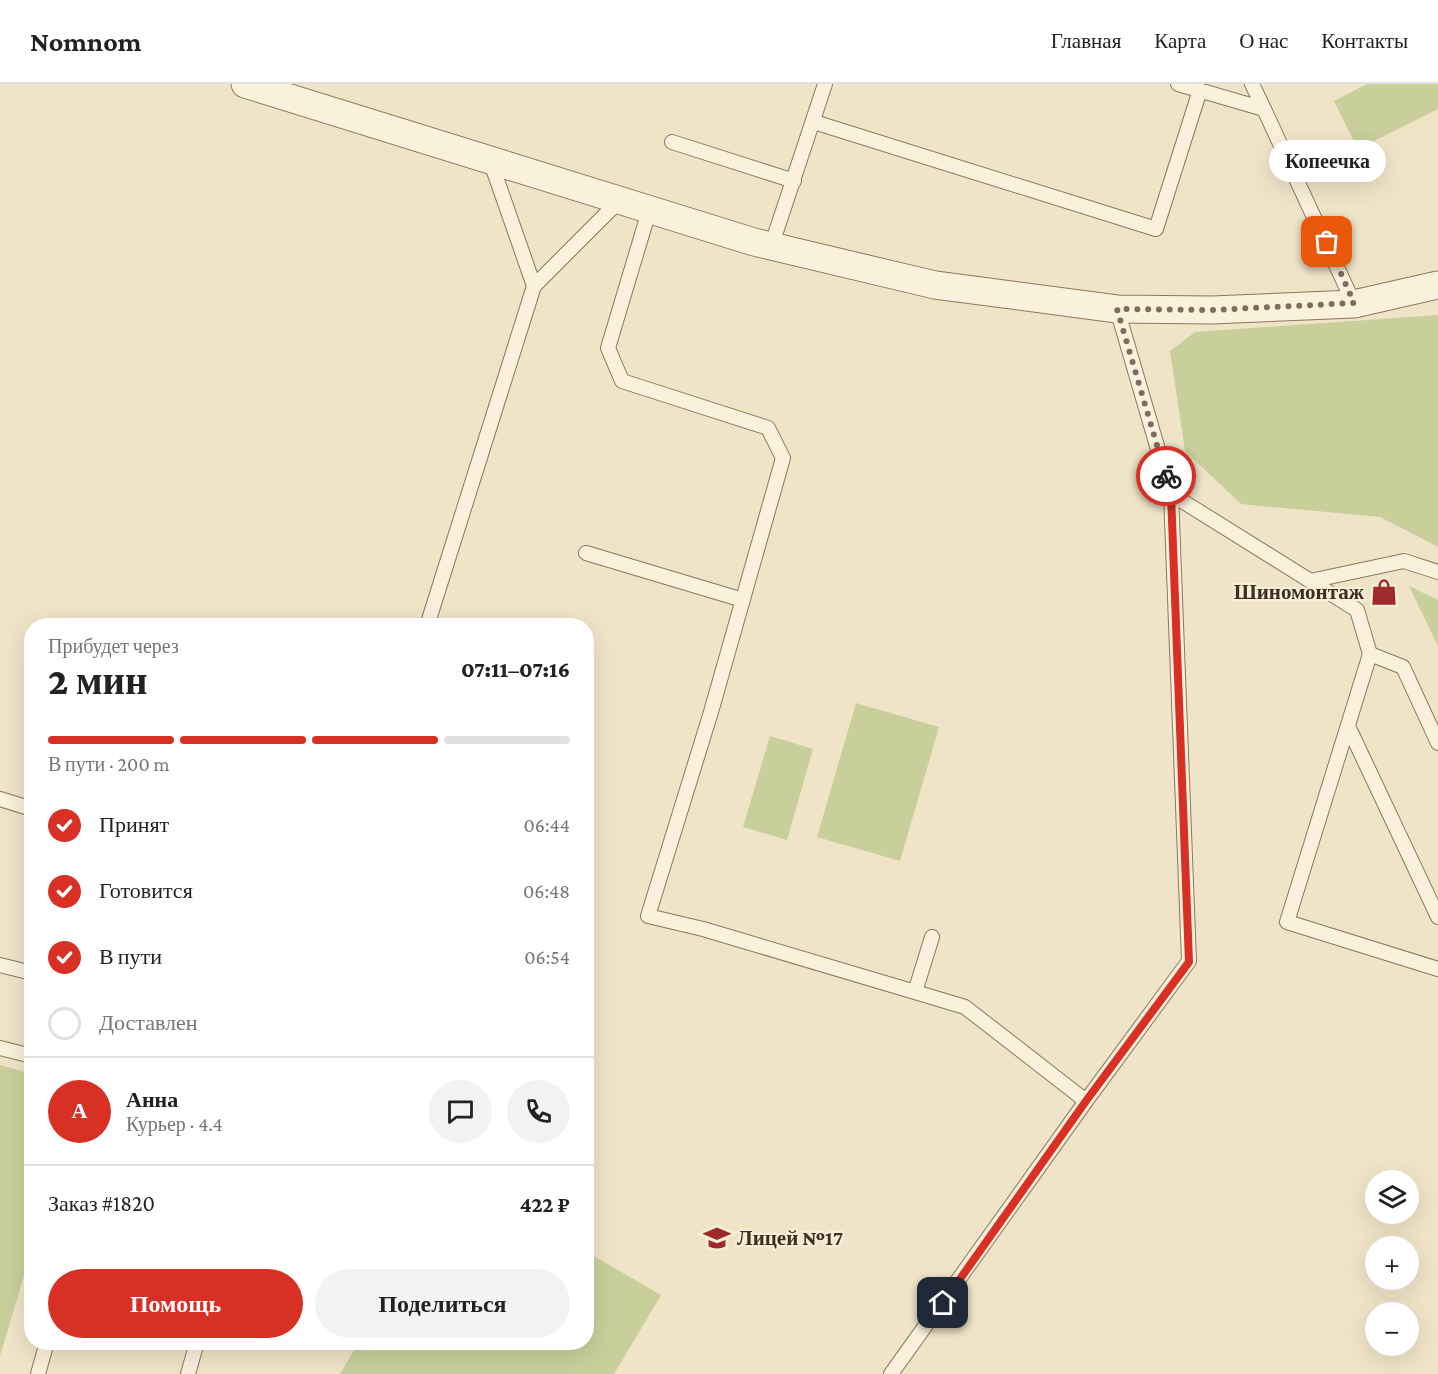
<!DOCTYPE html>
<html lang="ru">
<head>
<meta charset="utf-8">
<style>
  body { margin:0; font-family:"Crimson Pro",serif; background:#f2f2f2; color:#222; height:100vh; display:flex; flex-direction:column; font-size:22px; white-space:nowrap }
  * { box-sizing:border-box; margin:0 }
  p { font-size:20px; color:#767676 }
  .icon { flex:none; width:33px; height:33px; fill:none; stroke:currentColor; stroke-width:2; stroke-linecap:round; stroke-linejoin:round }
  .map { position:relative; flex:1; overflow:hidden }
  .panel { position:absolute; left:24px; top:534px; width:570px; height:732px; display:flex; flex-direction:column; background:#fff; border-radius:24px; box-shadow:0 6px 24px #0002 }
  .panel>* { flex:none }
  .tools { position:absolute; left:1365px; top:1086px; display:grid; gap:12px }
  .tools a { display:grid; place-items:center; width:54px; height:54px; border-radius:50%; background:#fff; box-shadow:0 6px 24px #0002; font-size:30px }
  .pin { position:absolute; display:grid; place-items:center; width:51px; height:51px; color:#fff; margin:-26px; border-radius:12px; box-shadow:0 3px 9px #0006 }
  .courier { position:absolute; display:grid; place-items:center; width:60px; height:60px; margin:-30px; border:4px solid #d93025; border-radius:50%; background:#fff; color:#222; box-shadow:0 2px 8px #0007 }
  .bubble { position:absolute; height:42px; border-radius:21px; background:#fff; box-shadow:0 6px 24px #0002; font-size:20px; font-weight:800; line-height:42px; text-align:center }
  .head em { font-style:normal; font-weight:800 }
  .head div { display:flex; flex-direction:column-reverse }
  .head { display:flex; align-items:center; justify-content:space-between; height:102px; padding:0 24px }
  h1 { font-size:39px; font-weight:800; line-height:45px }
  .bar { display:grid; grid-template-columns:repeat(4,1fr); gap:9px 6px; align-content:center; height:72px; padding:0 24px }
  .bar i { height:8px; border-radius:4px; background:#e0e0e0 }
  .bar .on { background:#d93025 }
  .bar p { grid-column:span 4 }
  .line { display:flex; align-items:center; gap:15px; padding:0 24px; border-top:2px solid #e0e0e0 }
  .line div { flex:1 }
  .round { display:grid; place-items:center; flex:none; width:63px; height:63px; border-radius:32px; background:#f2f2f2 }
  ol { padding:0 24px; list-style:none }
  li { display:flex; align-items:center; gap:18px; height:66px }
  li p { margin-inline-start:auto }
  li .icon { padding:6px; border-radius:50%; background:#d93025; color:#fff; stroke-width:4 }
  li:last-child { color:#767676 }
  li i { width:33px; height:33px; border:3px solid #e0e0e0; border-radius:50% }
  .button { display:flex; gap:12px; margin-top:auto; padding:12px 24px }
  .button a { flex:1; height:69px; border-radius:36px; background:#d93025; color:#fff; font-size:24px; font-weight:800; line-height:69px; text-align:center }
  .button a+a { background:#f2f2f2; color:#222 }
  header { display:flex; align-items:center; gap:36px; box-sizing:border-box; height:84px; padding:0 30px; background:#fff; border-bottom:2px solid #e0e0e0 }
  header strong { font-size:28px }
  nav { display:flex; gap:33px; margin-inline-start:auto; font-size:21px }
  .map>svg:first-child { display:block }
</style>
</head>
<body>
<header>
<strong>Nomnom</strong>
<nav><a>Главная</a><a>Карта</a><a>О нас</a><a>Контакты</a></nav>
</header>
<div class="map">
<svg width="1438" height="1290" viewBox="0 0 1438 1290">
  <rect width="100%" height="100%" fill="#f0e4c8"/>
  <path fill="#c9cf9b" d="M1367 0H1438V25L1358 65 1334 17Z
    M1438 231V463L1380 433 1241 420 1185 367 1170 267 1195 248Z
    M1409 502 1438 516V562Z
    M856 619 939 643 900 777 817 753Z
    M770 652 813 665 787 756 743 743Z
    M0 981 32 990 31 1168 0 1272Z
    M587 1168 661 1211 614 1290H340L358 1259 586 1258Z"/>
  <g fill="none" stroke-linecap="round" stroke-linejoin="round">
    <defs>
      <path id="lane" d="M1178 0 1264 25 1354 220
        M1252 0 1264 25
        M814 38 1156 145 1200 6
        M672 58 794 97
        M490 76 534 202 618 118
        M649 127 608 264 622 297 768 344 783 374 711 628 648 832 703 845 915 908 932 853
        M771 163 825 0
        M1171 410 1357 526 1370 570 1403 583 1438 659
        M586 469 743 516
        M1310 497 1404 477 1438 488
        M427 542 534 202
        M1370 570 1287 838 1438 885
        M1348 642 1438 833
        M0 715 32 725
        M0 881 32 889
        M915 908 965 923 1086 1017
        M0 964 32 972
        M38 1290 47 1258
        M188 1290 197 1258
        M891 1290 1086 1017 1189 877 1171 410 1117 225"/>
      <path id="street" d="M245 0 754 158 935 201 1117 225 1212 226 1354 220 1438 201"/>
    </defs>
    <use href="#lane" stroke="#8d765c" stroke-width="16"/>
    <use href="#street" stroke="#8d765c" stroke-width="29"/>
    <use href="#lane" stroke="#faf1dc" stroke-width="14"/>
    <use href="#street" stroke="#faf1dc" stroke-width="27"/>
  </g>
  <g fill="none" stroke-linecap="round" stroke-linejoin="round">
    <path stroke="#7c6e5b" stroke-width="6" stroke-dasharray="0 10.8" d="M1166 392 1117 225 1212 226 1354 219 1327 158"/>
    <path stroke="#d93025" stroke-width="8" d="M943 1219 1086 1017 1189 878 1171 410 1166 392"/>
  </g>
  <defs>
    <symbol id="shop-bare" viewBox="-9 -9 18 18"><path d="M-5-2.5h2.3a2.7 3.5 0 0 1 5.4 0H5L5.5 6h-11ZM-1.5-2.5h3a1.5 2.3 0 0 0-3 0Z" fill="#9e2a2b" stroke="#f7eed8" stroke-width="2.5" paint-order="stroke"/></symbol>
    <symbol id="school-bare" viewBox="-9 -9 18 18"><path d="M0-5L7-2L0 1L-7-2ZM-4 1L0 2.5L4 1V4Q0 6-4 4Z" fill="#9e2a2b" stroke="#f7eed8" stroke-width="2.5" paint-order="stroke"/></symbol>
  </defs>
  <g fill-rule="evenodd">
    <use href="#shop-bare" x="1365" y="489" width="38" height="38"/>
    <use href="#school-bare" x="698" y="1135" width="38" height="38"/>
  </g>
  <g text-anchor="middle" stroke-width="4.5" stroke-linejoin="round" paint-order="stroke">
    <g font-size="21" font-weight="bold" fill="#3d2e20" stroke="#f7eed8" text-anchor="end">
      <text x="1364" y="515">Шиномонтаж</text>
      <text x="737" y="1161" text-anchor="start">Лицей №17</text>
    </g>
  </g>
</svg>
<div class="tools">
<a><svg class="icon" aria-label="layers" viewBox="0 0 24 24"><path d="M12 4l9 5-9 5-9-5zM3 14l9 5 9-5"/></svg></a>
<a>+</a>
<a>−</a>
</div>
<div class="pin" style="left:1327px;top:158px;background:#ea580c"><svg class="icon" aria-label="bag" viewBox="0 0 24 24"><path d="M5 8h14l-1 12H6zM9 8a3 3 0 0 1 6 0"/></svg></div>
<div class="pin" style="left:943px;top:1219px;background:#1f2937"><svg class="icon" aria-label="home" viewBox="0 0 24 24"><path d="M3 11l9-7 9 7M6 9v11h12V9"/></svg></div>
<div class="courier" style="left:1166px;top:392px"><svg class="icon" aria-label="bike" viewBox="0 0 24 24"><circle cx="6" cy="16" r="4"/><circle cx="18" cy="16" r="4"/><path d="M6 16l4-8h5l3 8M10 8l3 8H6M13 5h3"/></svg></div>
<div class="bubble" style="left:1269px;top:56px;width:117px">Копеечка</div>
<section class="panel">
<div class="head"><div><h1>2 мин</h1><p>Прибудет через</p></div><em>07:11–07:16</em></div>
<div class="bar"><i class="on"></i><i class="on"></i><i class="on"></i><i></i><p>В пути · 200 m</p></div>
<ol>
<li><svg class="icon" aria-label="check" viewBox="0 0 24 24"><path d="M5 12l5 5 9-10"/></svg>Принят<p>06:44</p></li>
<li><svg class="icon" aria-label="check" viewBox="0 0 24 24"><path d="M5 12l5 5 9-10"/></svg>Готовится<p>06:48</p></li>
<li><svg class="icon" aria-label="check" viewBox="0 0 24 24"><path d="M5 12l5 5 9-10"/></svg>В пути<p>06:54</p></li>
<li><i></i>Доставлен</li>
</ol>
<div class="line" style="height:108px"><b class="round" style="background:#d93025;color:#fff">А</b><div><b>Анна</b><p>Курьер · 4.4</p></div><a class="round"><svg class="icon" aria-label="chat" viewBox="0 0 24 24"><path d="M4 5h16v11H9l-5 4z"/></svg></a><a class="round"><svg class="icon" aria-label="phone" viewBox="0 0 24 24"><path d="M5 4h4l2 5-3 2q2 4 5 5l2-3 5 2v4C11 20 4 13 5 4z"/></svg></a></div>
<div class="line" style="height:78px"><div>Заказ #1820</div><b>422 ₽</b></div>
<div class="button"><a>Помощь</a><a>Поделиться</a></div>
</section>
</div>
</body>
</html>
